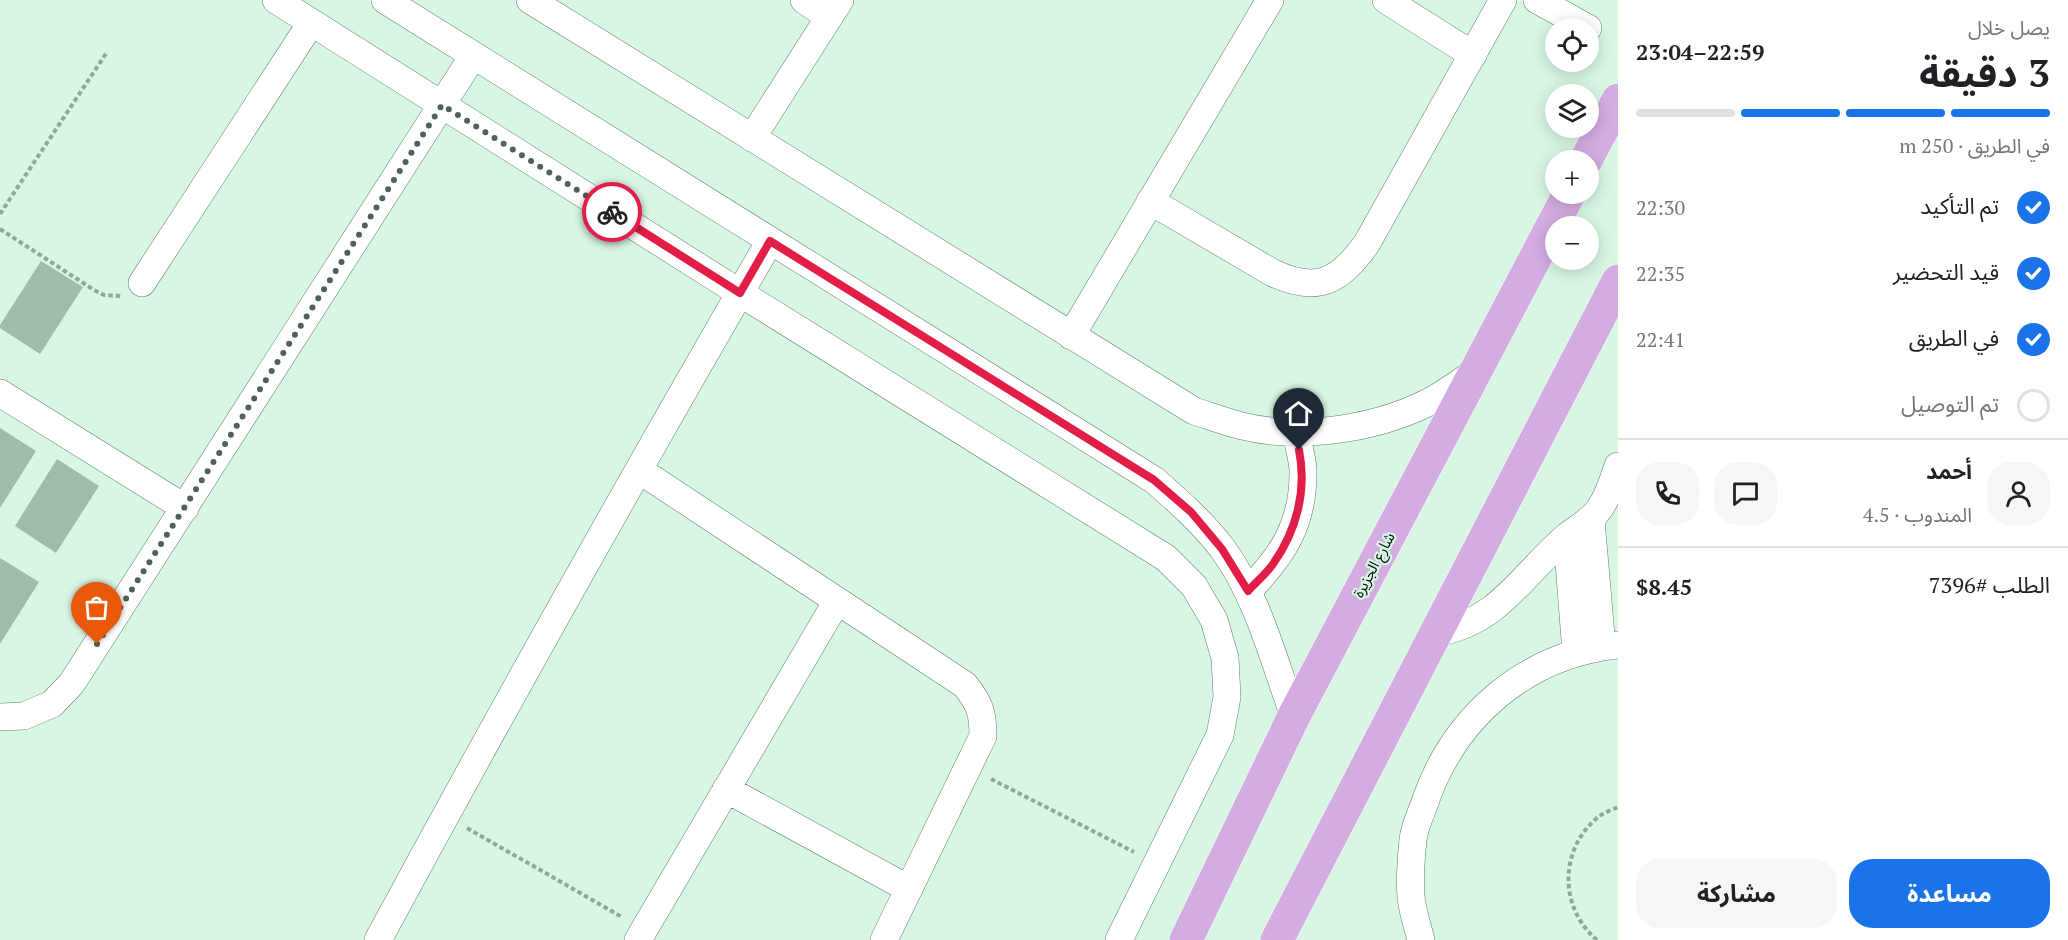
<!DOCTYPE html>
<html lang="ar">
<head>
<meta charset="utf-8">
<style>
  body { margin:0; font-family:"PT Serif","Noto Sans Arabic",serif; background:#f6f6f6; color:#202124; direction:rtl; height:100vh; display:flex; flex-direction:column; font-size:22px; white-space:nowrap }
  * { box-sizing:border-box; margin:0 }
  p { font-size:20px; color:#757577 }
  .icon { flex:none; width:33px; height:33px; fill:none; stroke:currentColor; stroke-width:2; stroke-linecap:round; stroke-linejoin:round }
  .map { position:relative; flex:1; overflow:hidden; direction:ltr }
  .side { display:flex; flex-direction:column; background:#fff; width:450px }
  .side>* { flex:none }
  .buttons { position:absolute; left:1545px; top:18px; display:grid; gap:12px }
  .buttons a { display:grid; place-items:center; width:54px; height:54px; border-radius:50%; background:#fff; box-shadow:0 3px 15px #0003; font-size:30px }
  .pin { position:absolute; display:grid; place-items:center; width:51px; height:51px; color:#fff; margin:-62px -26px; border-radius:50% 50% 50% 0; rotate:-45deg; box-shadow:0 0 6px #0007 }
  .pin .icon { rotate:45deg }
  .courier { position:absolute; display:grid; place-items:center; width:60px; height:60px; margin:-30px; border:4px solid #e11d48; border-radius:50%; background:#fff; color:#222; box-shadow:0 2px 8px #0007 }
  .headline em { font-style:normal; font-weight:700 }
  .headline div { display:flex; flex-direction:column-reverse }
  .headline { display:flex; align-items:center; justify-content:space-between; height:102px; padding:0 18px }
  h1 { font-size:39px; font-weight:700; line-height:45px }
  .bar { display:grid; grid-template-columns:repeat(4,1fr); gap:9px 6px; align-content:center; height:72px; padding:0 18px }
  .bar i { height:8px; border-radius:4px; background:#e0e0e0 }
  .bar .active { background:#1a73e8 }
  .bar p { grid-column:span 4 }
  .line { display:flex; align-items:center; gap:15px; padding:0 18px; border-top:2px solid #e0e0e0 }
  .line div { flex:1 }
  .round { display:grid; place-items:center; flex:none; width:63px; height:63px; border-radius:24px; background:#f6f6f6 }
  ol { padding:0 18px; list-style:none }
  li { display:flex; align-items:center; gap:18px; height:66px }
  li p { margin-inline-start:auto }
  li .icon { padding:6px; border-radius:50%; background:#1a73e8; color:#fff; stroke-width:4 }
  li:last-child { color:#757577 }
  li i { width:33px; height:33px; border:3px solid #e0e0e0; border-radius:50% }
  .button { display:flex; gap:12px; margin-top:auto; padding:12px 18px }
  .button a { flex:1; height:69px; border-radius:24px; background:#1a73e8; color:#fff; font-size:24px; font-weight:700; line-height:69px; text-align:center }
  .button a+a { background:#f6f6f6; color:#202124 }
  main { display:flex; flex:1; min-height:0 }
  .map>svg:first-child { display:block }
</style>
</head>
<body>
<main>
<section class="side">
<div class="headline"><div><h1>3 دقيقة</h1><p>يصل خلال</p></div><em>22:59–23:04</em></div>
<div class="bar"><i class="active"></i><i class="active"></i><i class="active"></i><i></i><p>في الطريق · 250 m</p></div>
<ol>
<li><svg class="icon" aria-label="check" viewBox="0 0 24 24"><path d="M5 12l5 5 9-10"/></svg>تم التأكيد<p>22:30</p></li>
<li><svg class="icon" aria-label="check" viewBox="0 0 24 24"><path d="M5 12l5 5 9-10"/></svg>قيد التحضير<p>22:35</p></li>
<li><svg class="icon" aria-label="check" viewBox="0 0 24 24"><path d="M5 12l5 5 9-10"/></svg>في الطريق<p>22:41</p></li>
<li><i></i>تم التوصيل</li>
</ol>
<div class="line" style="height:108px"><a class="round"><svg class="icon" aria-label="person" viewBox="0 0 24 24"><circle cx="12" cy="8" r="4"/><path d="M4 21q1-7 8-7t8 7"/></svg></a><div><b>أحمد</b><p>المندوب · 4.5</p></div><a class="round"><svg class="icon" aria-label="chat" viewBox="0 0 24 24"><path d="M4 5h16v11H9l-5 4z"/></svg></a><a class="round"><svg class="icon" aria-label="phone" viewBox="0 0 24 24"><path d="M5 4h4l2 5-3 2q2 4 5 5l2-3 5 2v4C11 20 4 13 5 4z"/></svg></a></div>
<div class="line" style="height:78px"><div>الطلب #7396</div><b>$8.45</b></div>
<div class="button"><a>مساعدة</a><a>مشاركة</a></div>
</section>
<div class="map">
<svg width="1618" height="940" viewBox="0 0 1618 940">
  <rect width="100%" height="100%" fill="#d8f7e3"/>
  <path fill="#9fbca9" d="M41 261 83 287 40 354 0 328V325Z
    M0 428 36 451 0 508Z
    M57 459 99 486 56 553 15 526Z
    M0 558 39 582 0 644Z"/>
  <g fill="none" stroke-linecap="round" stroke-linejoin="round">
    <defs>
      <path id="minor" d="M276 0 740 293 1166 558 1194 586 1214 620 1225 658 1227 697 1220 735 1119 940
        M385 0 1154 480C1178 501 1202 522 1222 548 1257 595 1274 661 1294 716
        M530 0 1194 411C1210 416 1226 422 1242 426 1303 441 1384 428 1438 397 1451 389 1464 380 1476 371
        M804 0 829 17
        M1386 0 1473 55
        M1537 0 1588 28
        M752 138 840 0
        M1150 201 1273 273C1318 294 1340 281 1367 243L1503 0
        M142 283 311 23
        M1071 336 1270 0
        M0 393 185 508
        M639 470 965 685C980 704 983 713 983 736L884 940
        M1591 520 1602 647
        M1567 537 1576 653
        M1248 591C1284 554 1304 523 1303 469 1302 457 1298 444 1296 432
        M1436 633C1499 622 1521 576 1566 537 1578 527 1591 522 1600 508 1609 495 1613 480 1618 466
        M0 717 24 716 52 704 72 683 473 56
        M726 789 909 889
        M378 940C505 705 636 472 770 241
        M638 940 837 601
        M1421 940C1418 928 1414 916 1412 904 1409 888 1411 857 1413 840 1414 828 1420 816 1424 805 1453 717 1525 655 1618 645"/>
      <path id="major" d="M1586 160 1618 100
        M1186 940 1294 716 1569 194
        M1277 940 1618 281"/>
    </defs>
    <use href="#minor" stroke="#617d6b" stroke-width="28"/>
    <use href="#major" stroke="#fff" stroke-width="34"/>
    <path stroke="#91a899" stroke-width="4" stroke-dasharray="4.5 3" stroke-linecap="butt" d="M0 214 107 52
      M0 229 94 290 104 295 121 296
      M991 779 1134 852
      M467 828 622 917
      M1597 940C1559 908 1559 850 1597 818 1603 813 1611 810 1618 807"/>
    <use href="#minor" stroke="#fff" stroke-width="27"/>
    <use href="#major" stroke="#d3ade2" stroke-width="33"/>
  </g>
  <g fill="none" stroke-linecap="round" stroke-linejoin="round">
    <path stroke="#506156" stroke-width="6" stroke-dasharray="0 10.8" d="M97 644 442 105 612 212"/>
    <path stroke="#e11d48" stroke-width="8" d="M612 212 740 293 770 241 1154 480 1191 512 1222 549 1248 591C1256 582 1266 574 1273 564 1297 530 1307 490 1299 450"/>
  </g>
  <g text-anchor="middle" stroke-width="4.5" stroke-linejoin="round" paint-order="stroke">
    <g font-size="15" fill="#06100a" stroke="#d8f7e3">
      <text transform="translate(1374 565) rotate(-62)" y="5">شارع الجزيرة</text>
    </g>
  </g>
</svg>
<div class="buttons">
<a><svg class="icon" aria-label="locate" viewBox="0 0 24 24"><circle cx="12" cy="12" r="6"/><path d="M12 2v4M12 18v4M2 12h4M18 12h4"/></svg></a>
<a><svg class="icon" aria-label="layers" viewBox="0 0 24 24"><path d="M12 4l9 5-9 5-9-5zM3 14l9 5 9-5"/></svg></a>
<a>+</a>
<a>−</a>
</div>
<div class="pin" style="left:97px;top:644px;background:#ea580c"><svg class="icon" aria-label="bag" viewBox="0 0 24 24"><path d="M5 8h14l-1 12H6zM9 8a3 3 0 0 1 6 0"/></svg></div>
<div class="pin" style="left:1299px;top:450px;background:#1f2937"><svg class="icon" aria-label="home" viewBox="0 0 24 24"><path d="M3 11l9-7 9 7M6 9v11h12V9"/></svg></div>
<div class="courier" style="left:612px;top:212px"><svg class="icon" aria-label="bike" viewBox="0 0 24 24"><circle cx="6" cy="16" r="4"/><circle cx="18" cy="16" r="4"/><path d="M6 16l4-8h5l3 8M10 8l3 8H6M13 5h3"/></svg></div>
</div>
</main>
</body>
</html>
